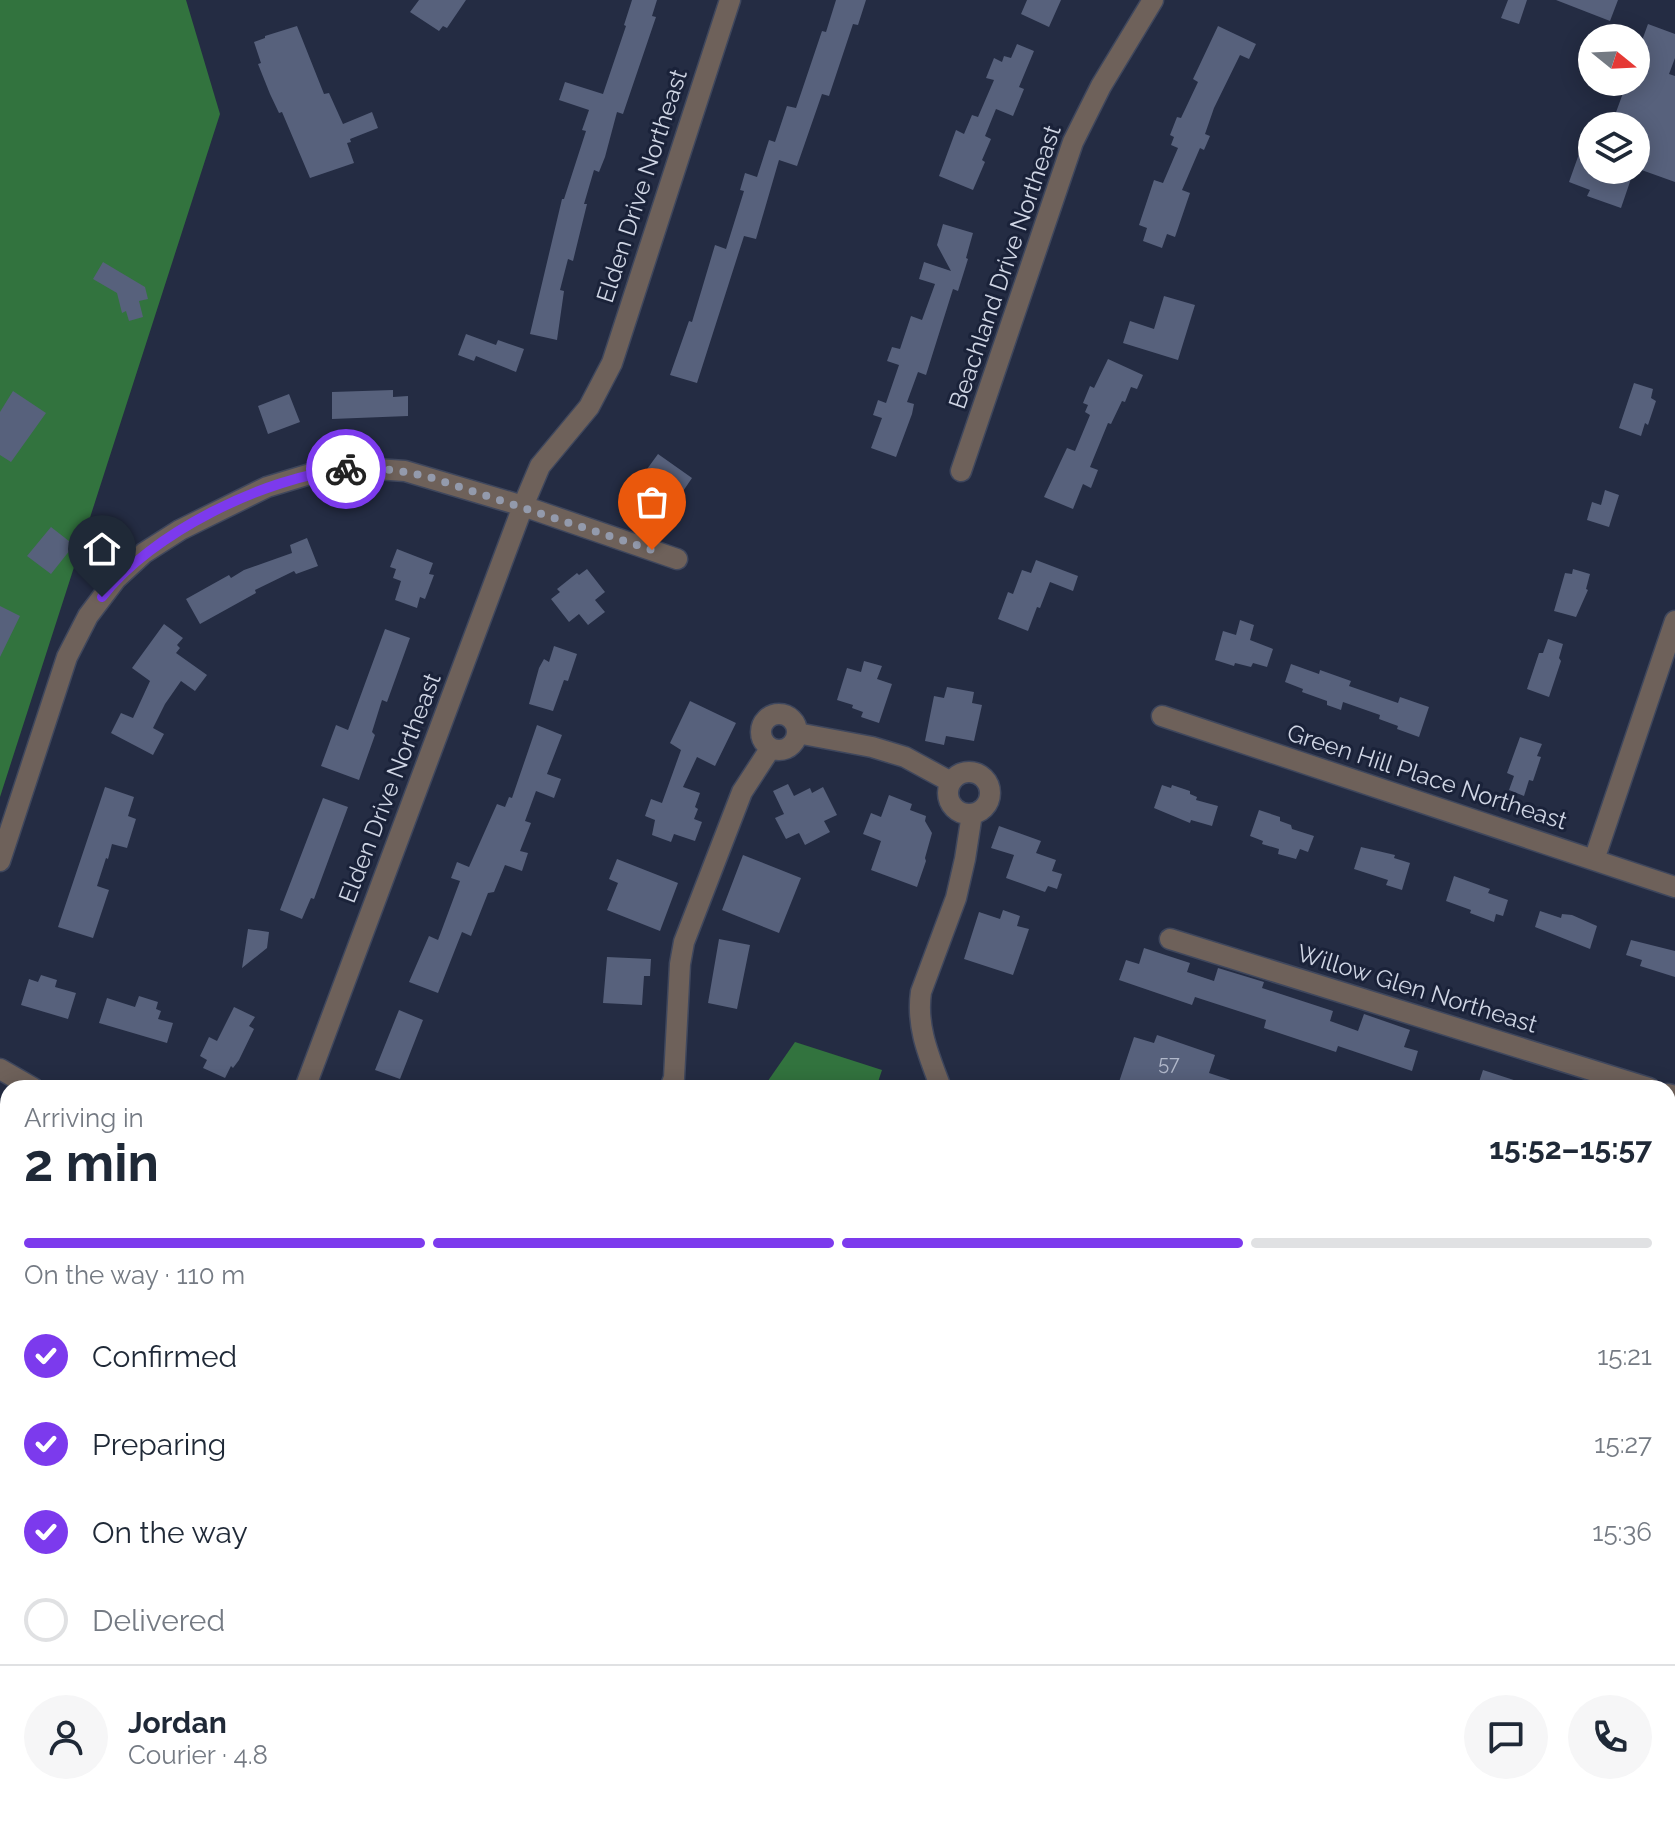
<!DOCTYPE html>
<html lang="en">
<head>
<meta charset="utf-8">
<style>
  body { margin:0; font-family:Raleway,sans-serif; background:#f6f6f7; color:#1f2937; height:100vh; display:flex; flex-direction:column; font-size:30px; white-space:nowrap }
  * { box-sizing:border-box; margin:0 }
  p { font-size:26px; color:#747a83 }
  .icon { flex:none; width:44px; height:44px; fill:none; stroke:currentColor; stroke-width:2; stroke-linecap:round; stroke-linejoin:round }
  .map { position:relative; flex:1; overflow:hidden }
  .sheet { position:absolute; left:0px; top:1080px; width:1676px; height:746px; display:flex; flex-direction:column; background:#fff; border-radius:24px 24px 0 0; box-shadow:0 4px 20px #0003 }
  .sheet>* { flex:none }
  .needle { width:52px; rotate:108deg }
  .buttons { position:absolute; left:1578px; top:24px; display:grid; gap:16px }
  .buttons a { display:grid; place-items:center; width:72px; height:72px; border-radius:50%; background:#fff; box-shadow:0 4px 20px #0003; font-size:40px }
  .pin { position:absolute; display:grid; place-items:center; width:68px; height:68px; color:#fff; margin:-82px -34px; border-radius:50% 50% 50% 0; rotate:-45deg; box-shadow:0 0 8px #0007 }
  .pin .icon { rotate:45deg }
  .courier { position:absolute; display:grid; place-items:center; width:80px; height:80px; margin:-40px; border:6px solid #7c3aed; border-radius:50%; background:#fff; color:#222; box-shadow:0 2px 10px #0007 }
  .summary em { font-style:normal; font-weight:700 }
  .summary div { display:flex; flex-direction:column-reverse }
  .summary { display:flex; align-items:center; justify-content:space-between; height:136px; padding:0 24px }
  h1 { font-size:52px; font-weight:700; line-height:60px }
  .bar { display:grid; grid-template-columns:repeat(4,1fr); gap:12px 8px; align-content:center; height:96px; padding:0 24px }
  .bar i { height:10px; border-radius:6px; background:#e0e1e3 }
  .bar .active { background:#7c3aed }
  .bar p { grid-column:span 4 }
  .line { display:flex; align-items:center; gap:20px; padding:0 24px; border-top:2px solid #e0e1e3 }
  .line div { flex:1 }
  .round { display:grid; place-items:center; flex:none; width:84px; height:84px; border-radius:42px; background:#f6f6f7 }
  ol { padding:0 24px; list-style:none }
  li { display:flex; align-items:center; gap:24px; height:88px }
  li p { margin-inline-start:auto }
  li .icon { padding:8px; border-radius:50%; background:#7c3aed; color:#fff; stroke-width:4 }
  li:last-child { color:#747a83 }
  li i { width:44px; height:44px; border:4px solid #e0e1e3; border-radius:50% }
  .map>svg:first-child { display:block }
</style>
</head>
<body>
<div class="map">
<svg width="1675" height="1825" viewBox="0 0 1675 1825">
  <rect width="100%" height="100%" fill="#242c43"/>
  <path fill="#32733e" d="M0 0H186L220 114 0 797Z
    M795 1042 882 1070 876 1088H763Z
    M0 1192 8 1195V1521L0 1519Z"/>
  <path fill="#57617c" d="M419 0H466L447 28 443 26 439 31 410 12Z
    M632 0H657L652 16 656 17 623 114 617 112 605 157 599 172 594 170 584 204H587L573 261 568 259 560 290 564 291 557 340 530 334 562 199H564L586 131 582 130 589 110 559 100 565 82 603 94 626 26 624 25Z
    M836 0H866L858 25 853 24 829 96 822 94 797 166 779 160 756 239 744 236 697 383 670 375 689 321 692 322 715 245 726 249 744 191 740 190 745 173 757 177 769 140 775 142 787 106 796 108 822 31 826 32Z
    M1027 0H1061L1049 27 1021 14Z
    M1508 0H1527L1519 24 1501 18Z
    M1556 0H1618L1610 21Z
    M1648 24 1675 34V58L1669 74 1675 76V182L1636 168V126H1611L1627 82H1636V57Z
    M297 26 324 94 329 93 343 124 372 112 378 128 350 139 351 142 347 143 354 163 310 178 282 112 279 113 270 94 258 64 261 63 254 42 265 38V36Z
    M1218 26 1256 44 1249 59 1240 55 1214 108 1205 134 1210 136 1204 150 1200 148 1182 190 1190 193 1175 237 1167 234 1162 248 1143 241 1147 228 1139 225 1154 180 1163 183 1178 148 1171 145 1174 137 1170 135 1177 117 1181 118 1198 82 1193 79Z
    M1017 44 1034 51 1019 87 1024 89 1013 116 996 109 985 136 991 139 982 160 985 162 973 190 939 176 956 130 964 134 972 115 978 117 994 80 986 78 994 58 1002 62 1004 56 1011 58Z
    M1590 123 1592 170H1634L1621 208 1587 196 1590 190 1569 182Z
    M943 224 973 233 966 258 968 259 958 291 953 289 926 375 918 372 907 402 914 404 912 414 896 457 871 448 882 418 873 415 878 400 886 403 899 365 887 361 892 347 900 349 911 316 922 320 935 284 919 279 924 262 951 271 937 245Z
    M103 262 145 287 148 299 139 301 143 317 129 321 126 311 122 313 117 293 93 279Z
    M1164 296 1195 305 1178 360 1123 343 1130 321 1154 329Z
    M466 334 496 345 498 340 524 349 516 372 476 356 474 361 458 355Z
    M1108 359 1143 375 1137 389 1131 387 1125 402 1122 401 1111 424 1108 423 1090 467 1098 470 1091 488 1083 484 1073 509 1044 497 1067 448 1075 451 1090 415 1085 412 1088 405 1083 403 1090 386 1094 388Z
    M1634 383 1653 389 1651 398 1656 401 1648 425 1645 423 1641 436 1619 428Z
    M393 390V397L408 396V416L332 419V392Z
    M13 391 46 413 11 462 0 455V412Z
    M289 394 300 422 268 434 258 406Z
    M658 454 692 478 677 500 642 476Z
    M1605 490 1619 495 1609 527 1587 520 1592 502 1601 505Z
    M51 527 74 545 51 574 27 556Z
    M307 538 318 566 296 574 294 571 255 590 256 593 200 624 186 599 229 575 231 578 244 570 292 553 290 545Z
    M397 549 433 563 429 574 434 575 425 599 420 597 417 608 395 600 401 581 393 578 396 569 390 567Z
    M1036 560 1078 576 1073 591 1050 582 1040 608 1037 607 1028 631 998 619 1008 592 1013 594 1022 570 1031 573Z
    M587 569 605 592 595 600 605 612 588 625 579 614 569 622 551 599 560 592 557 589 577 573 579 575Z
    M1573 569 1590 574 1586 589 1588 590 1576 617 1554 611 1565 573 1572 574Z
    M0 606 20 616 0 657Z
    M1240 620 1254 625 1250 640 1273 649 1267 667 1253 663 1251 667 1235 663 1234 666 1215 660 1223 631 1236 635Z
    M164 624 183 638 177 645 180 648 176 653 207 675 195 691 181 681 165 704 153 728 164 734 153 755 111 733 121 713 133 718 150 681 132 668Z
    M385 629 410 638 387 702 382 700 372 732 375 735 359 780 321 766 336 725 348 730Z
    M1548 639 1563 644 1559 658 1561 661 1549 697 1527 689 1539 653H1543Z
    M554 646 577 654 568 681 564 680 553 711 529 704 539 668 544 659 549 662Z
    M864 661 882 666 877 679 892 684 879 723 861 717 863 712 852 708 853 705 837 700 847 668 861 672Z
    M1291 664 1319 674 1320 670 1351 681 1349 686 1398 703 1400 697 1429 707 1419 737 1397 729 1398 726 1379 719 1380 715 1343 702 1341 710 1327 705V701L1302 692 1303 689 1285 682Z
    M947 687 974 692 972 703 982 705 974 741 946 736 944 745 925 741 934 696 944 698Z
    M690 701 736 723 715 766 697 757 683 787 700 793 695 807 698 809 694 819 702 822 695 841 674 834 671 842 652 835 655 820 645 816 651 799 662 803 681 750 670 743Z
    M537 725 562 735 547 774 561 779 554 798 536 791 525 821 531 823 520 851 528 853 522 871 505 865 494 892 488 893 471 936 462 932 438 993 409 982 429 936 438 940 460 881 451 878 457 862 469 867 497 804 505 807 509 797 512 798Z
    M1520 737 1542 744 1537 756 1541 757 1533 781 1529 780 1524 796 1509 790 1514 776 1507 773Z
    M788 784 794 796 810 788 812 793 823 787 837 815 824 821 830 832 805 845 799 833 786 839 775 818 784 814 773 791Z
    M1162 785 1171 788 1172 785 1190 791V794L1197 797 1196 800 1218 806 1212 826 1191 820 1190 823 1154 808Z
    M105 787 134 797 128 816 136 819 127 848 112 844 108 859 106 858 97 886 109 890 93 938 58 927Z
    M889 795 912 804 910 810 926 816 925 821 932 833 925 858 926 861 917 887 871 870 881 841 863 834 871 813 881 817Z
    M323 798 348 807 314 899 311 898 302 919 280 910Z
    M1259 810 1280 817V821L1291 825 1292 829 1314 836 1308 852 1300 849 1296 859 1278 854 1279 849 1262 844 1263 841 1250 836Z
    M999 826 1041 841 1036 853 1056 860 1052 871 1062 874 1057 889 1048 886 1045 892 1006 878 1014 855 991 848Z
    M1361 847 1395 855 1394 858 1410 863 1402 890 1386 885 1388 880 1354 869Z
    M743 855 801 878 779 933 722 910Z
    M617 859 678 883 660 931 607 910 618 883 609 879Z
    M1454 876 1490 889 1488 893 1508 900 1503 916 1496 914 1494 922 1470 913 1471 910 1446 901Z
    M1003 910 1020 916 1017 926 1029 929 1013 975 964 959 979 912 1000 919Z
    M1540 911 1561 918 1562 914 1572 915 1597 926 1590 949 1535 927Z
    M248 929 269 932 267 948 242 968Z
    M719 939 750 945 737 1009 708 1003Z
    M1631 940 1675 951V977L1640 966 1642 960 1626 955Z
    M1144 948 1190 963 1187 972 1214 981 1218 968 1264 982 1262 988 1333 1011 1330 1021 1358 1031 1364 1014 1410 1030 1404 1047 1418 1051 1412 1071 1338 1046 1336 1052 1264 1028 1266 1020 1195 997 1192 1005 1119 980 1126 960 1139 964Z
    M607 957 651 959 650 976H644L642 1005 603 1003Z
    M41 975 57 980 55 987 76 993 68 1019 21 1005 29 979 38 982Z
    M139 996 158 1002 156 1009 161 1011 158 1019 173 1023 167 1043 99 1023 107 998 135 1007Z
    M234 1007 255 1017 249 1026 254 1029 239 1060 233 1068 231 1066 225 1078 203 1068 207 1060 200 1056 209 1037 217 1041Z
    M399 1010 423 1020 400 1079 375 1070Z
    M1157 1035 1215 1055 1209 1073 1246 1085V1088H1197L1175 1081 1174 1088H1117L1134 1037 1154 1043Z
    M1483 1070 1529 1085 1528 1088H1477Z"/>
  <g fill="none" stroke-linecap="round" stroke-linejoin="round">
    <defs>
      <path id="minor" d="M961 471 1073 142 1101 86 1153 0
        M677 559 523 506 540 466 589 407 612 363 730 0
        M761 732a18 18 0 1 1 36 0a18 18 0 1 1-36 0Z
        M1162 716 1675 887
        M797 733 872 747 905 757 951 782
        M948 793a21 21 0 1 1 42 0a21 21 0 1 1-42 0Z
        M1594 860 1675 621
        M0 861 67 657 88 616 116 579 144 553 180 530 267 487 320 471 362 468 405 471 523 506 305 1088
        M1170 939 1649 1088
        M0 1069 33 1088
        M670 1088 674 1078 680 964 684 942 742 792 770 749
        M941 1088C929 1056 916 1027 921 992L956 898 965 859 972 814
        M1668 1094 1675 1096
        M1668 1329 1675 1332
        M0 1677 8 1680
        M1668 1720 1675 1722
        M193 1825 196 1818"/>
    </defs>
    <use href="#minor" stroke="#3f475d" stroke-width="23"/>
    <use href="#minor" stroke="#6e615a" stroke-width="20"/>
  </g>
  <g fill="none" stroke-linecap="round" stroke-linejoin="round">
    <path stroke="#939aac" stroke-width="8" stroke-dasharray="0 14.4" d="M346 469C374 466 402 471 429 477L652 550"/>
    <path stroke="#7c3aed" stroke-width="10" d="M102 597C151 533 265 477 346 469"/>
  </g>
  <g text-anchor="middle" stroke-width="6" stroke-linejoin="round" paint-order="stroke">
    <g font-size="20" fill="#b1b8ca">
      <text x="1169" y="1070">57</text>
    </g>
    <g font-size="24" fill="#cfd5e4" stroke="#1a2239">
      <text transform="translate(642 186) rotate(-72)" y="8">Elden Drive Northeast</text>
      <text transform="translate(1005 267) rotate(-71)" y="8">Beachland Drive Northeast</text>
      <text transform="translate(1427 777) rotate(18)" y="8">Green Hill Place Northeast</text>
      <text transform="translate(390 788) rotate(-69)" y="8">Elden Drive Northeast</text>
      <text transform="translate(1417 989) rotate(17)" y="8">Willow Glen Northeast</text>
    </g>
  </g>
</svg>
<div class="buttons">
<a><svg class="needle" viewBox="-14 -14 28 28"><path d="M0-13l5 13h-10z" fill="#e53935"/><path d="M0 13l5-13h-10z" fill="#747a83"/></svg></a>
<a><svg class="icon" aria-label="layers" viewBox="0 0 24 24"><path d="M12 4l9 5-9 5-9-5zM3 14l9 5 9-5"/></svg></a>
</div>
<div class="pin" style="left:652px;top:550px;background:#ea580c"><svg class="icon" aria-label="bag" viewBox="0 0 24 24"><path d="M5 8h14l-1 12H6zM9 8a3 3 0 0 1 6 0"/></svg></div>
<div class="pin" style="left:102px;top:597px;background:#1f2937"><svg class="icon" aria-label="home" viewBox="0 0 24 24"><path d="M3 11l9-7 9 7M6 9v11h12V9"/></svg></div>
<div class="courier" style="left:346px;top:469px"><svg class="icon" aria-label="bike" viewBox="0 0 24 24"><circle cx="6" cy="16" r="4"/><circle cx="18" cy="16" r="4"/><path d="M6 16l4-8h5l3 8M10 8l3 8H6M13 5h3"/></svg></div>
<section class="sheet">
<div class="summary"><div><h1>2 min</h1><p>Arriving in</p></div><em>15:52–15:57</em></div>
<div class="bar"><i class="active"></i><i class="active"></i><i class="active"></i><i></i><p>On the way · 110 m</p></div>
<ol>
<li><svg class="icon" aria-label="check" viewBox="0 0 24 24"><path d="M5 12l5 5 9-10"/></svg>Confirmed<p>15:21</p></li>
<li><svg class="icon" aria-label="check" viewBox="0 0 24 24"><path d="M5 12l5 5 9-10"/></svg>Preparing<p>15:27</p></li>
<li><svg class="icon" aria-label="check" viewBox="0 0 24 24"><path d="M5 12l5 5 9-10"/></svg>On the way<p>15:36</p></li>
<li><i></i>Delivered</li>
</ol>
<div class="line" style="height:144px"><a class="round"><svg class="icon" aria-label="person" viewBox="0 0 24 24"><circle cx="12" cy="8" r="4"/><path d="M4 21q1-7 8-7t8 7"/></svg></a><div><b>Jordan</b><p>Courier · 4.8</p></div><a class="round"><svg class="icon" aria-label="chat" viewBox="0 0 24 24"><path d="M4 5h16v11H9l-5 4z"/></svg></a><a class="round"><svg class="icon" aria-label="phone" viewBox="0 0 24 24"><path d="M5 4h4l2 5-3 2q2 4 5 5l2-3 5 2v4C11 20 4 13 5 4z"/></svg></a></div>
</section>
</div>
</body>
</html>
